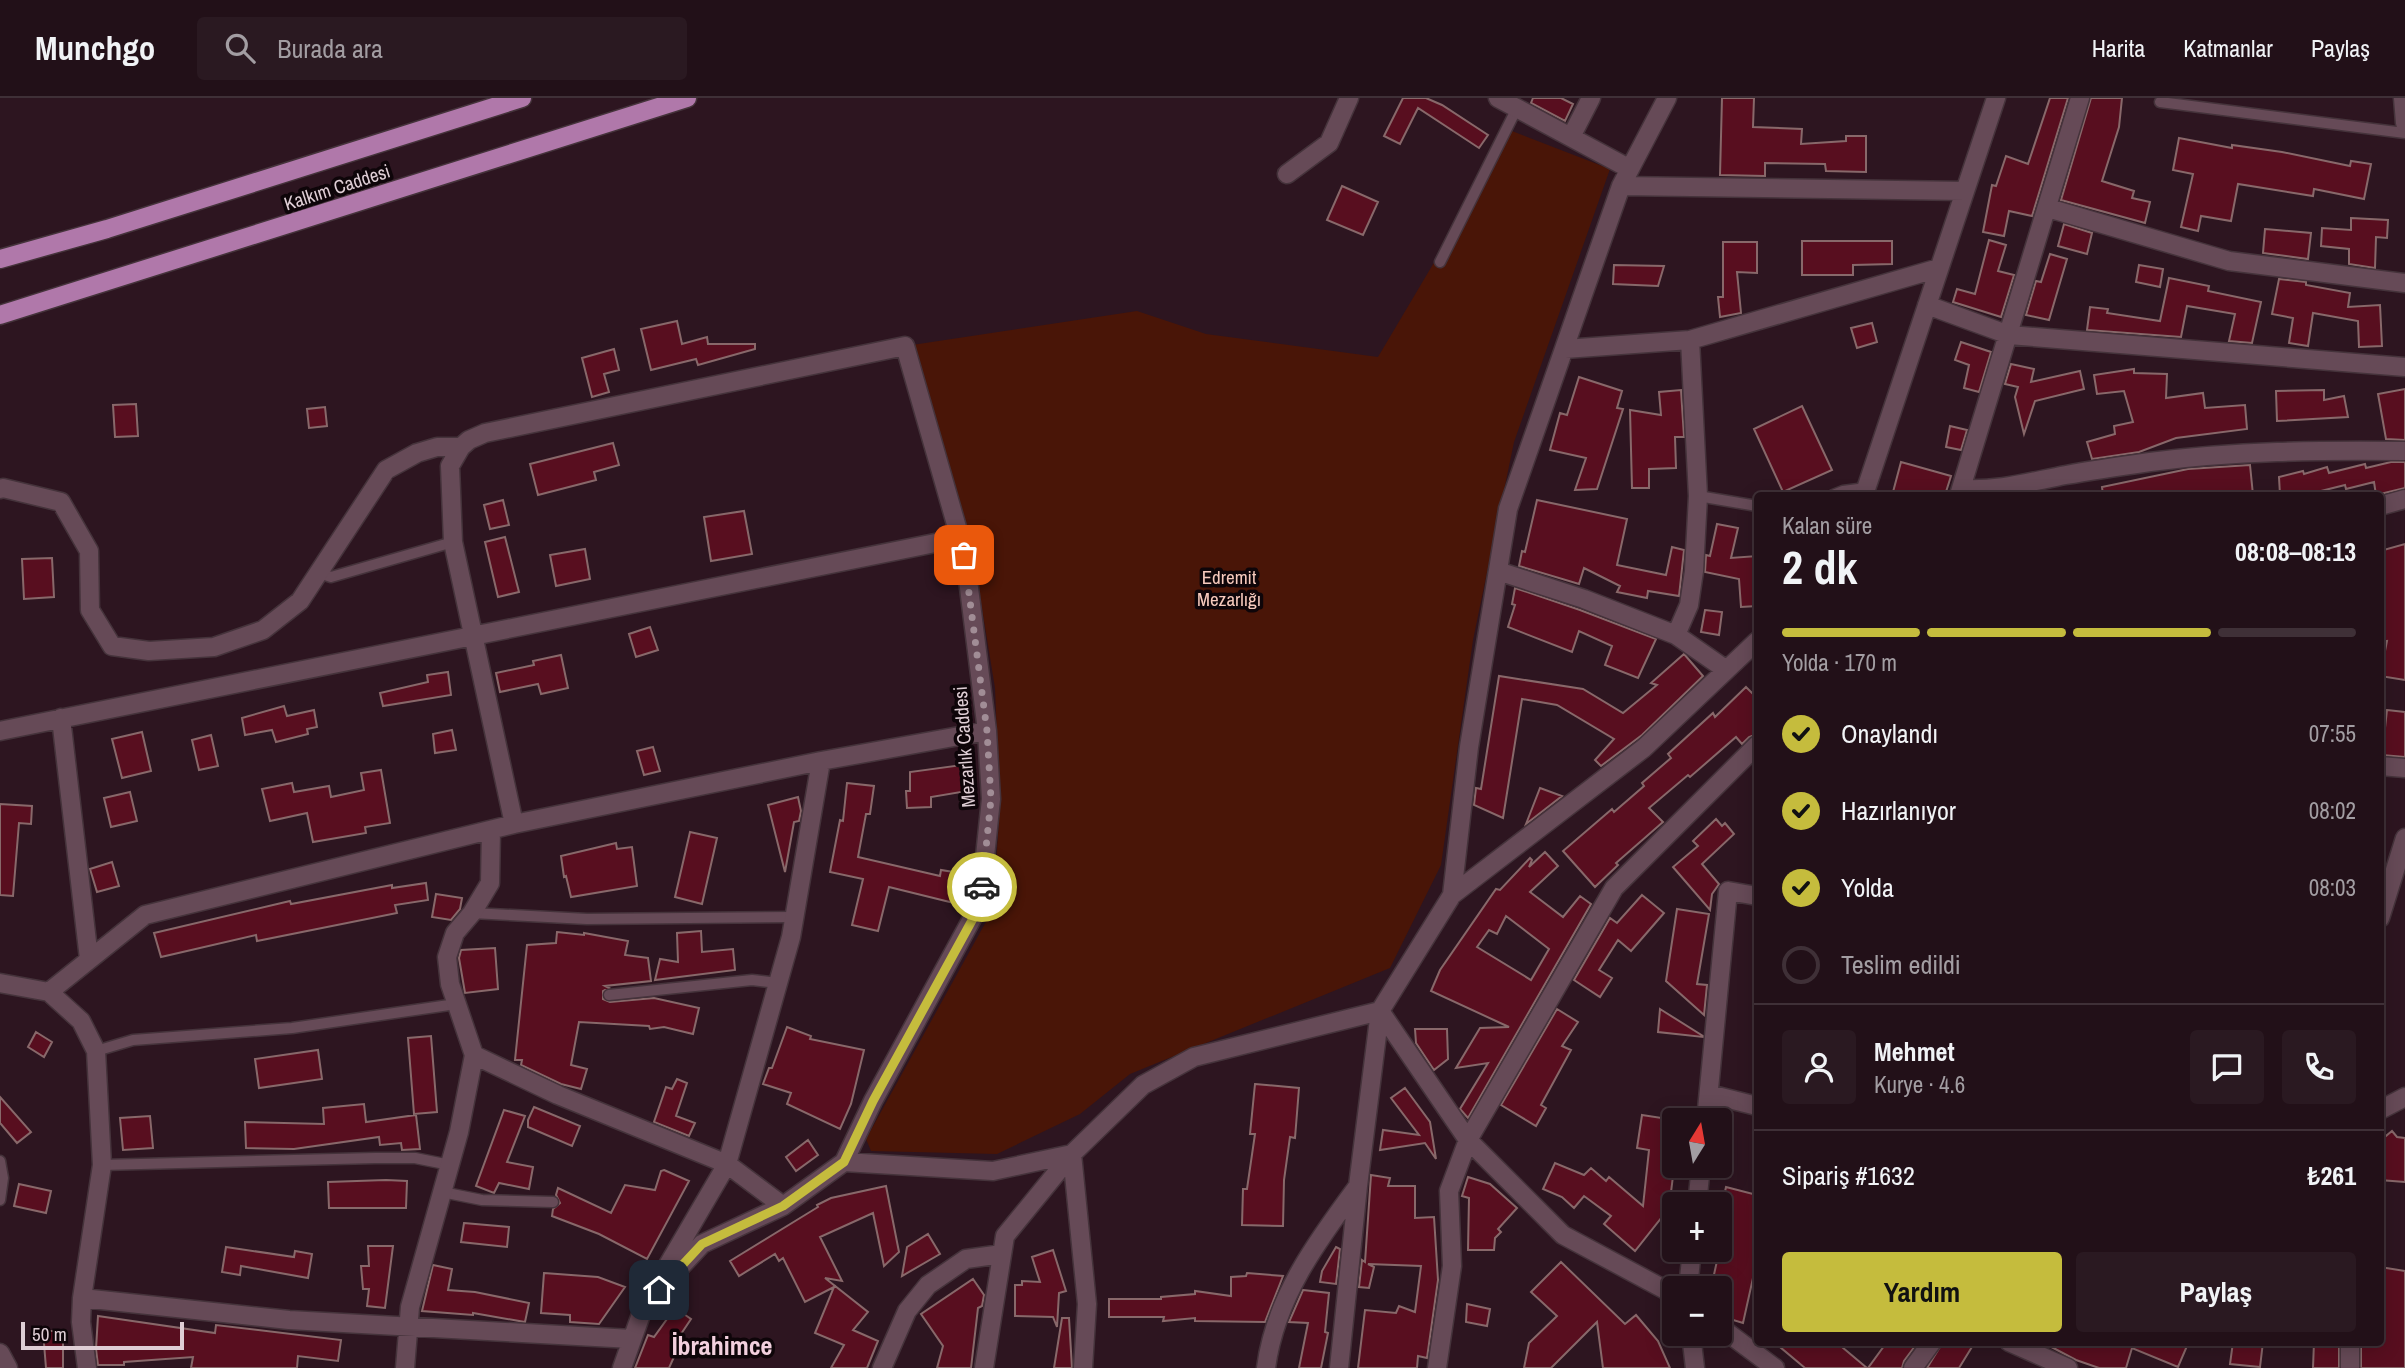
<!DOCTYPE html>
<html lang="tr">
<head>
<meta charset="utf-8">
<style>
  body { margin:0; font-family:"Archivo Narrow",sans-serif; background:#2a1921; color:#f1f3f6; height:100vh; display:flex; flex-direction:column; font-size:26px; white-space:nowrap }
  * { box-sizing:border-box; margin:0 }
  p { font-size:23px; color:#a29da2 }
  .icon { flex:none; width:38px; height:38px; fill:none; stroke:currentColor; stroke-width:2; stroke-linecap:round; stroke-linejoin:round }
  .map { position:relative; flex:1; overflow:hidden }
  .sheet { position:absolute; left:1754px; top:394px; width:630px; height:854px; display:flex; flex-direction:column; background:#221018; border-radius:7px; box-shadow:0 4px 18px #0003,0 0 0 2px #3f3037 }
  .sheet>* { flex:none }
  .needle { width:46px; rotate:11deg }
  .controls { position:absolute; left:1662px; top:1010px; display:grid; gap:14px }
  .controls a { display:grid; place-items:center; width:70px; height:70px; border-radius:7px; background:#221018; box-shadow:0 4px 18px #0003,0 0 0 2px #3f3037; font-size:35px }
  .scale { position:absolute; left:21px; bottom:18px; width:163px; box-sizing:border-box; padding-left:7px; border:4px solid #dfced5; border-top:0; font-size:19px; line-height:24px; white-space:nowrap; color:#dfced5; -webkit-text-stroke:5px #0e0509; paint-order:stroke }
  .pin { position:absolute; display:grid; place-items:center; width:60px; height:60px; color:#fff; margin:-30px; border-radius:14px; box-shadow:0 4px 10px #0006 }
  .courier { position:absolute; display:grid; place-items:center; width:70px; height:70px; margin:-35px; border:5px solid #c5bc3d; border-radius:50%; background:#fff; color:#222; box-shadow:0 2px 9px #0007 }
  .headline em { font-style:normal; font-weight:700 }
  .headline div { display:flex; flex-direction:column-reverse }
  .headline { display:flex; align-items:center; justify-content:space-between; height:119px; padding:0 28px }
  h1 { font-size:46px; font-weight:700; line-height:52px }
  .bar { display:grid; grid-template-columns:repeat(4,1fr); gap:10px 7px; align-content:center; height:84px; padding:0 28px }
  .bar i { height:9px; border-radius:5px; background:#3f3037 }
  .bar .on { background:#c5bc3d }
  .bar p { grid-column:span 4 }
  .line { display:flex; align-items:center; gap:18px; padding:0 28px; border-top:2px solid #3f3037 }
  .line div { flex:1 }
  .round { display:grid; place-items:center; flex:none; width:74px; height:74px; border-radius:7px; background:#2a1921 }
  ol { padding:0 28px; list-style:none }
  li { display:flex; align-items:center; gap:21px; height:77px }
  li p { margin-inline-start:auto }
  li .icon { padding:7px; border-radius:50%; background:#c5bc3d; color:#111; stroke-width:4 }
  li:last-child { color:#a29da2 }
  li i { width:38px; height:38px; border:4px solid #3f3037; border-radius:50% }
  .action { display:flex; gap:14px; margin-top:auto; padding:14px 28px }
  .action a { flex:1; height:80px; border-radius:7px; background:#c5bc3d; color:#111; font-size:28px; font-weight:700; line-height:80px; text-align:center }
  .action a+a { background:#2a1921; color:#f1f3f6 }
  header { display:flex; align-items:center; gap:42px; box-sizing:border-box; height:98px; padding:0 35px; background:#221018; border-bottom:2px solid #3f3037 }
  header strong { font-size:33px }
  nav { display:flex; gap:38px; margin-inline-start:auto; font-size:24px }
  .search { width:490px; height:63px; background:#2a1921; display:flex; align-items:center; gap:18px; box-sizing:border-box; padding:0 24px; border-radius:7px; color:#a29da2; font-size:26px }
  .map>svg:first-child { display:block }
</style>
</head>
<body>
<header>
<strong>Munchgo</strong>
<div class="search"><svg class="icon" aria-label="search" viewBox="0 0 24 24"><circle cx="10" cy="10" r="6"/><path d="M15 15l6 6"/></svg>Burada ara</div>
<nav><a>Harita</a><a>Katmanlar</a><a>Paylaş</a></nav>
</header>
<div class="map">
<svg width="2405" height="1270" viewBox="0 0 2405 1270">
  <rect width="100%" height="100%" fill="#2d1520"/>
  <path fill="#491507" d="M1512 33 1610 71 1514 344 1473 542 1441 767 1390 870 1130 976 1080 1016 997 1056 871 1053 866 1041 993 811 1000 708 995 590 971 443 912 247 1137 213 1206 236 1378 259Z"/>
  <path fill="#580e1f" stroke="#88686a" stroke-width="2" fill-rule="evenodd" d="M1403 0H1426L1442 7 1488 37 1479 50 1418 10 1400 46 1384 38Z
    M1533 0H1561L1573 6 1565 23 1531 5Z
    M1722 0H1754L1753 29 1802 31 1801 46 1846 43V38H1866V74L1826 73 1825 66 1765 65V78L1720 77Z
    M2050 0H2068L2032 118 2009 113 2004 138 1983 134 1992 87 1996 88 2006 58 2028 66Z
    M2091 0H2122L2119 29 2102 83 2134 93 2132 100 2150 104 2145 125 2061 102Z
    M2179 40 2232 50V47L2282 54 2350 68 2351 63 2371 66 2364 101 2314 91 2313 98 2238 86 2231 123 2201 118 2198 133 2181 129 2193 76 2173 72Z
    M1342 88 1378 104 1363 137 1327 122Z
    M2351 120 2388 122 2387 140 2376 139 2375 170 2349 166V151L2321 148 2322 130 2351 132Z
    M2064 126 2092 135 2087 156 2058 148Z
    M2265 131 2311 135 2308 161 2263 155Z
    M1989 142 2006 147 1998 173 2014 177 2001 219 1953 204 1957 191 1975 196Z
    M1802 143H1892V166L1853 167V177H1802Z
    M1723 144H1757V175L1737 174 1741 215 1720 219 1718 199H1723Z
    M2050 156 2067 161 2049 222 2026 217 2036 183 2041 184Z
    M1614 167 1664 168 1658 188 1613 186Z
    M2139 167 2163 171 2160 189 2136 184Z
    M2169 180 2209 188 2208 193 2261 204 2252 245 2229 243 2235 216 2187 208 2181 239 2087 232 2090 209 2108 211 2107 215 2160 223Z
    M2279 181 2306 184V187L2350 195 2348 209 2380 207 2382 248 2359 249 2358 223 2313 215 2308 248 2289 245 2293 220 2272 216Z
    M677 223 682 246 707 239 708 246H755V251L698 267 696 261 651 272 641 231Z
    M1872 225 1877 244 1857 250 1851 230Z
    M1961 244 1991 254 1979 294 1964 290 1969 267 1955 262Z
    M614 251 619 272 604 276 609 294 592 299 582 260Z
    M2011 266 2034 271 2031 284 2080 273 2084 291 2035 303 2024 336 2015 299 2018 289 2005 286Z
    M2134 271V275L2167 276 2166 300 2203 295 2205 310 2245 307 2247 331 2176 340 2139 354 2092 361 2087 344 2115 336 2114 328 2133 324 2124 293 2097 296 2094 277Z
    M1579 279 1622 293 1617 310 1623 311 1597 391 1575 392 1586 360 1550 352 1560 315 1567 317Z
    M2405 291V342L2386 341 2378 296Z
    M1681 292 1684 339H1675L1676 370 1649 371V390H1632L1630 312 1661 317 1659 294Z
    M2324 292V302L2344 298 2348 319 2277 323 2276 293Z
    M136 306 138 338 115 339 113 307Z
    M1802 308 1832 372 1783 394 1754 331Z
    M325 309 327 328 309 330 307 311Z
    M1950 328 1967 332 1961 352 1946 349Z
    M613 345 619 367 594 374 596 382 538 397 530 366Z
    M1901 364 1951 378 1945 397H1905L1893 394Z
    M2391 364H2405V390L2376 397 2374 384 2346 391 2345 387 2305 397H2280L2279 379 2303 373 2304 376 2327 369 2329 375 2365 366 2366 370Z
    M2250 367 2253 397H2103L2102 389 2188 371Z
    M503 402 509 427 490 431 484 407Z
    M1537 402 1627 421 1617 467 1666 477 1672 449 1684 452 1679 498 1648 493 1647 500 1617 494 1620 488 1584 470 1579 486 1519 468 1522 453 1525 454Z
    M744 413 752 456 711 463 704 419Z
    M1717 426 1738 430 1731 460 1757 458V508L1741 509 1739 481 1705 474 1706 457 1710 458Z
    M505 439 519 494 498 499 485 444Z
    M2405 446V582L2380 578 2387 543 2380 544V453Z
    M585 451 590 481 556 488 550 457Z
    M52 460 54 499 24 501 22 461Z
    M1515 490 1580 512 1656 541 1638 580 1605 567 1612 548 1579 533 1572 554 1508 529 1515 507 1512 506Z
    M1705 512 1722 514 1719 537 1701 534Z
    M650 529 658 552 636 559 629 536Z
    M1684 556 1703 578 1642 637 1601 668 1595 662 1614 641 1557 607 1522 601 1503 720 1474 707 1476 690 1481 691 1499 578 1583 591 1623 615 1657 587 1651 585Z
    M561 557 568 590 541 596 538 586 500 594 496 575 534 567 533 563Z
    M448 574 451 597 383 608 380 595 428 584 427 577Z
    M1746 589 1757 600V636L1749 639 1742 646 1736 639 1690 679 1688 677 1649 710 1663 724 1616 765 1618 767 1595 789 1563 753 1612 711 1614 714 1644 688 1642 685 1671 660 1668 656 1713 615 1715 619Z
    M284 608 287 618 314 612 317 629 307 631 308 636 276 644 272 632 245 637 242 620Z
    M2387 612 2405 614V659L2382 657Z
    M452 632 456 652 435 655 433 636Z
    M142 634 151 673 122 680 112 641Z
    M211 637 218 668 199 672 192 642Z
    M653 649 660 673 644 677 637 653Z
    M969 666 973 692 931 699V709L907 710 906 693H910V674Z
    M381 672 390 725 365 729 366 735 313 744 307 715 270 723 262 691 292 685 294 694 329 688 331 699 364 692 361 675Z
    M847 685 874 688 870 716H866L858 759 940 778 941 772 972 777 966 808 889 789 878 833 852 827 863 781 830 774 840 722 843 723Z
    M1540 690 1562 698 1526 726Z
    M130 694 137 723 111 729 104 700Z
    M798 699 801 713 799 723 794 724 785 774 768 707Z
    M0 706 32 708 31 726 19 725 13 798 0 797Z
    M1716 721 1722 728 1725 725 1734 736 1702 766 1719 786 1712 796 1710 812 1673 769 1698 748 1693 743Z
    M690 734 717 740 702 806 675 799Z
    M616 745 617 751 632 749 637 788 571 799 566 778 564 779 561 758Z
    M1545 754 1558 768 1530 794 1563 819 1580 798 1591 806 1468 1020 1460 1011 1488 965 1456 970 1480 930 1509 929 1431 893 1440 872 1496 791 1500 792 1530 760 1532 762 1529 769ZM1506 818 1549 851 1531 882 1477 849 1489 832 1497 836Z
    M112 764 119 788 97 794 90 771Z
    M426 785 428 802 395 807 397 815 257 843 256 837 161 859 154 835 290 803 291 806 392 787V790Z
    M436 796 462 800 460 811 451 822 432 819Z
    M1642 797 1664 815 1631 853 1618 842 1599 872 1612 880 1600 899 1574 882 1610 820 1617 825Z
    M1677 811 1709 816 1697 886 1707 887 1704 917 1666 883Z
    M701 833 702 854 733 851 735 872 655 882 660 861 678 864 677 835Z
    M557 834 584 837V835L628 843 625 857 648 860 651 883 605 888 609 890 603 893V901L610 904 654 900 699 910 693 936 664 929 650 931 649 928 579 924 571 967 587 971 581 991 561 986 521 967 522 962H515L527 847 556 845Z
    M495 850 498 891 465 895 459 860 461 852Z
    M1557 911 1578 924 1562 948 1571 952 1541 1007 1546 1010 1536 1028 1501 1007Z
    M1660 911 1703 938V939L1658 934Z
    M787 929 811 938 810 941 864 952 851 1006 840 1031 787 1006 791 995 763 986 769 970H772Z
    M1415 931H1447L1448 961 1434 972 1416 945Z
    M36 934 52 944 44 959 28 949Z
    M431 938 437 1014 414 1016 408 940Z
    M318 952 322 981 259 990 255 961Z
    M677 981 687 985 676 1018 695 1025 689 1038 654 1024 666 989 672 991Z
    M1255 986 1299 990 1295 1040 1290 1039 1284 1082 1283 1128 1242 1127 1243 1091H1247L1255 1036H1250Z
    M1405 990 1430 1024 1436 1061 1425 1045 1380 1052 1383 1032 1419 1037 1391 1000Z
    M0 999 31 1034 17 1045 0 1025Z
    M364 1006 366 1024 416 1017 420 1051 402 1052 401 1045 380 1047 379 1039 294 1051 246 1050 245 1024 324 1026 323 1010Z
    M534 1009 580 1028 572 1048 528 1029V1022Z
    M504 1012 525 1018 507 1064 533 1069 529 1091 499 1085 494 1095 476 1088Z
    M1642 1017 1675 1022V1062L1669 1110 1635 1153 1604 1126 1611 1118 1584 1098 1574 1110 1562 1099 1543 1091 1555 1065 1584 1077 1591 1070 1606 1083 1609 1079 1643 1108 1649 1052 1637 1050Z
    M150 1018 153 1050 123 1052 120 1020Z
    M2392 1033 2397 1039 2405 1040V1084L2380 1082V1043Z
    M808 1042 818 1057 796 1073 786 1059Z
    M664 1072 689 1083 647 1161 599 1136 552 1118 553 1111 560 1105 556 1097 558 1090 611 1115 625 1087 655 1092 661 1073Z
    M1371 1077 1390 1080 1388 1088H1415V1120L1434 1119 1438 1182 1427 1260 1418 1258 1417 1270H1358L1365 1212 1396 1215 1399 1208 1415 1214 1421 1168 1368 1166 1374 1169 1369 1190 1359 1189 1362 1162 1365 1164Z
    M1468 1079 1490 1086 1517 1110 1498 1131 1501 1134 1495 1140 1494 1152H1468L1469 1100 1462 1098Z
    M386 1082 407 1083 406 1110H329L328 1084Z
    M19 1086 51 1093 46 1115 14 1108Z
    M886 1088 899 1154 884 1168 873 1115 820 1139 842 1183 825 1180 868 1214 853 1232 878 1243 867 1270H831L844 1247 815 1235 834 1189 805 1204 783 1160 779 1163 775 1156 739 1178 730 1163 818 1109 817 1107 831 1100Z
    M1726 1089 1757 1097V1162L1743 1225 1720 1218V1190H1711L1727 1118 1720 1116Z
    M464 1125 509 1129 507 1149 461 1144Z
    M928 1136 940 1156 902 1178 907 1149Z
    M368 1148H393L385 1210 367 1208 369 1191H363L361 1168H369Z
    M226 1149 294 1159 295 1153 312 1156 308 1180 241 1168 240 1177 222 1174Z
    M1336 1149 1340 1151 1336 1186 1320 1184 1322 1173Z
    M1053 1152 1066 1193 1059 1195 1057 1229 1053 1219 1015 1218V1187H1022V1183L1040 1184 1032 1159Z
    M1561 1164 1625 1226 1636 1217 1658 1243 1670 1270H1603L1597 1224 1551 1270H1524L1529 1245 1557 1218 1531 1194Z
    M433 1167 452 1171 448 1192 475 1194 529 1205 525 1224 473 1215V1217L422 1213Z
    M2380 1169 2405 1173V1270H2361V1244H2380Z
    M544 1175 598 1179 625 1189 599 1226 570 1224V1217L541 1215Z
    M1247 1175 1283 1178 1265 1224 1195 1223V1220L1163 1223 1164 1219H1109V1201H1161V1199L1195 1196V1193L1231 1198V1179L1246 1178Z
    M973 1181 984 1197 982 1208 978 1210 971 1270H937L943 1248 921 1216Z
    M1303 1192 1329 1195 1325 1234 1328 1235 1321 1270H1299L1308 1225 1289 1224Z
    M1467 1206 1490 1211 1487 1228 1466 1224Z
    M675 1210 691 1221 673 1248 678 1250 669 1270H635L648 1237 654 1239Z
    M98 1218 215 1235 216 1227 341 1242 338 1263 298 1258 297 1270H191L193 1259 124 1264V1267H98L96 1251Z
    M1062 1220H1069L1072 1270H1054Z
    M43 1233H63V1270H46Z
    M1774 1244H1836L1867 1270H1805Z
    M1887 1244H1918L1904 1263 1902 1270H1868Z
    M1943 1244H1975L1959 1270H1927Z
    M2042 1244H2178L2187 1248 2178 1269 2132 1250 2126 1270H2099L2076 1262Z
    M2233 1244H2263L2260 1269 2230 1266Z
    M2314 1244H2339V1270H2313Z"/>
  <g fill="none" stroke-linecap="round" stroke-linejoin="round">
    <defs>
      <path id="service" d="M2160 4 2405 35
        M1440 164 1517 10
        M1833 397 1843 393 1866 390
        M1698 398 1757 408
        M319 475 331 479 453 444
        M472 815 587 821 794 819
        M609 897 752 882 778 885
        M96 953 133 942 292 930 456 906
        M0 1063 3 1080 0 1102
        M102 1067 375 1060H415L450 1067
        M442 1094 482 1102 553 1104"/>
      <path id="minor" d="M1498 0 1630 71
        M2403 0 2405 25
        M1571 39 1591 0
        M1287 76 1329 45 1349 0
        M1621 88 1965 93
        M2048 110 2229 163 2405 185
        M1927 207 2009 237 2405 269
        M1565 251 1690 242 1939 170
        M0 391 3 390 61 404 89 453 90 512 112 548 149 553 214 549 263 532 300 503 386 372 417 355 437 349H461
        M1961 391C1999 393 2029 384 2066 377 2094 372 2122 368 2150 364 2235 353 2319 352 2405 353
        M1864 397 1996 0
        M1959 397 2080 0
        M2380 408 2405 401
        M1498 473 1584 501 1676 537 1725 571
        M1676 537 1689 507 1694 473 1698 398 1690 242
        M61 620 89 861
        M0 633 960 440
        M2380 668 2405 670
        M514 726 453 444 450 368 461 349 469 342 485 335 905 248 960 440 967 474 987 633 991 701 980 806 873 1003 844 1064
        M1452 797 1469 649 1508 411 1621 88 1667 0
        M2380 820 2405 740
        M0 885 49 894 81 923 96 953 102 1067 82 1200 81 1224 87 1270
        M49 894 145 817 514 726 821 663 987 633
        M1380 913 1468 1042 1563 1137 1675 1197
        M474 957 558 997 727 1066 783 1108
        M1709 996 1757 1008
        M2380 1012 2405 999
        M1706 1022 1728 793 1757 798
        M1072 1056 1087 1206 1083 1270
        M1697 1106 1701 1068
        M1688 1190 1692 1152
        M82 1200 289 1222 632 1241
        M644 1208 727 1066 791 839 821 663
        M1720 1229 1775 1270
        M1691 1236 1695 1270
        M2009 1244 2068 1270
        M0 1255 8 1270
        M405 1270 410 1209 459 1034 474 957 450 886 447 859 455 835 472 815 490 785 491 732
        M622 1270 644 1208 702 1146 783 1108 844 1064 993 1073 1072 1056
        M882 1270 907 1213 928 1187 966 1161 1002 1156
        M984 1270 1005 1138 1072 1056 1143 987 1194 959 1380 913
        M1266 1270C1275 1200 1317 1143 1358 1088
        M1339 1270 1358 1088 1380 913 1452 797 1644 650 1757 543
        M1437 1270 1452 1168 1449 1093 1468 1042 1614 790 1757 647
        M1913 1270 1932 1244
        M2350 1270V1244"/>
      <path id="primary" d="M0 161 107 131 522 0
        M0 217 687 0"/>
    </defs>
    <use href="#service" stroke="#45333b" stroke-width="13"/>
    <use href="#minor" stroke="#45333b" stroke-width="21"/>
    <use href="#primary" stroke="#45333b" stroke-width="21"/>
    <use href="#service" stroke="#664a57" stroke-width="10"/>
    <use href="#minor" stroke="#664a57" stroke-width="18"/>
    <use href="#primary" stroke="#b078aa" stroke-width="18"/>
  </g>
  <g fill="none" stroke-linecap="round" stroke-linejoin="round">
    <path stroke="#a18d96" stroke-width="7" stroke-dasharray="0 12.6" d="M964 457 987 633 991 701 982 789"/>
    <path stroke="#c5bc3d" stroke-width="9" d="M659 1192 702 1146 783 1108 844 1064 873 1003 981 806 982 789"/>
  </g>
  <g text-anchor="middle" stroke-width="7" stroke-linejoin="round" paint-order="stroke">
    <g font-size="19" fill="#dfced5" stroke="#0e0509">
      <text transform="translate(337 89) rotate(-18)" y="7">Kalkım Caddesi</text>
      <text transform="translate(964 649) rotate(-94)" y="7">Mezarlık Caddesi</text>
    </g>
    <g font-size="19" fill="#f7cabd" stroke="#0e0509">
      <text x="1229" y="486">Edremit<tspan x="1229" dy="22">Mezarlığı</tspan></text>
    </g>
    <g font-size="26" font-weight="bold" fill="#f2d0de" stroke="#0e0509">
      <text x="722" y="1257">İbrahimce</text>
    </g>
  </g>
</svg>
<div class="controls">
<a><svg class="needle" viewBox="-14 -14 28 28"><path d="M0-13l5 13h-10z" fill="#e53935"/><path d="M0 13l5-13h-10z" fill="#a29da2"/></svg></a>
<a>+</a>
<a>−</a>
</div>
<div class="scale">50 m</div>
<div class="pin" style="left:964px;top:457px;background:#ea580c"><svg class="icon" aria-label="bag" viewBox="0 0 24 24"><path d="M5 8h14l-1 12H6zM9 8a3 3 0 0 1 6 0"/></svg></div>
<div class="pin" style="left:659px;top:1192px;background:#1f2937"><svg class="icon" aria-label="home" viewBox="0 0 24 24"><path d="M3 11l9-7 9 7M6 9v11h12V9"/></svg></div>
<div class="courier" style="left:982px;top:789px"><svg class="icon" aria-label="car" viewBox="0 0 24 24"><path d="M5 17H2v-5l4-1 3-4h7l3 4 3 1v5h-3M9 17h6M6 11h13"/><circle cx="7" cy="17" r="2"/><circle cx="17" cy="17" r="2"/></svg></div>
<section class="sheet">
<div class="headline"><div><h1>2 dk</h1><p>Kalan süre</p></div><em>08:08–08:13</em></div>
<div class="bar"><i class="on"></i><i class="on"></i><i class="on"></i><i></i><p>Yolda · 170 m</p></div>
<ol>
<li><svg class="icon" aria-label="check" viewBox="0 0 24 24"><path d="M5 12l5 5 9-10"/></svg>Onaylandı<p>07:55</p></li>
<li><svg class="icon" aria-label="check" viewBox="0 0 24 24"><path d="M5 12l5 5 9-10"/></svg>Hazırlanıyor<p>08:02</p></li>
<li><svg class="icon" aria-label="check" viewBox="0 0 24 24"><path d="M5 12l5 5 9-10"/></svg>Yolda<p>08:03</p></li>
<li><i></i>Teslim edildi</li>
</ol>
<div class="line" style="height:126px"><a class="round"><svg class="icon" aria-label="person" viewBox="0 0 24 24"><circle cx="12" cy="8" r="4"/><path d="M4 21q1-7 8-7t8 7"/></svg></a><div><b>Mehmet</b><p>Kurye · 4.6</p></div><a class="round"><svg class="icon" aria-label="chat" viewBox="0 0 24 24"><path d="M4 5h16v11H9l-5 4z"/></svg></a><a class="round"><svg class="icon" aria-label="phone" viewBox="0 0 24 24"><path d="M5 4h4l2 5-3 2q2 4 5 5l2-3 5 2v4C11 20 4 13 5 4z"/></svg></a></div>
<div class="line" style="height:91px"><div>Sipariş #1632</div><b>₺261</b></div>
<div class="action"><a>Yardım</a><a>Paylaş</a></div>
</section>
</div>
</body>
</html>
